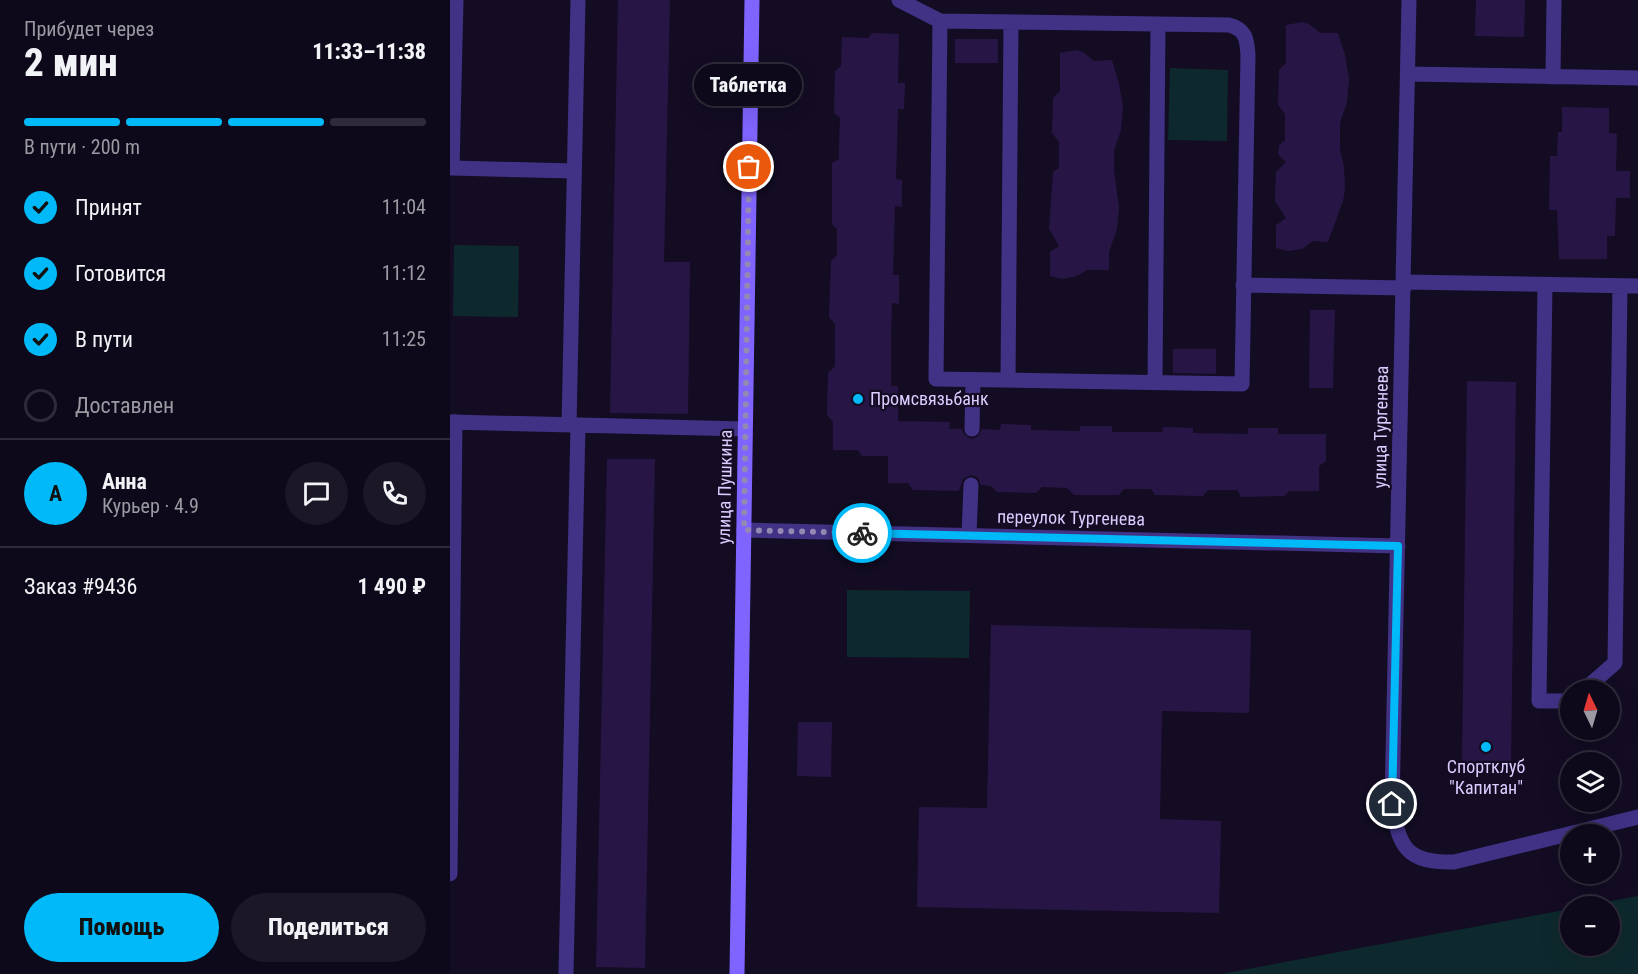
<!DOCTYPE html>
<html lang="ru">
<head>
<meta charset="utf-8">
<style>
  body { margin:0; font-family:"Roboto Condensed",sans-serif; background:#1c1727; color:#f1f3f6; height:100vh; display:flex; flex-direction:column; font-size:22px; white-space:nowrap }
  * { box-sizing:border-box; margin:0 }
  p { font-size:20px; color:#9b9aa2 }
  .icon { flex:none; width:33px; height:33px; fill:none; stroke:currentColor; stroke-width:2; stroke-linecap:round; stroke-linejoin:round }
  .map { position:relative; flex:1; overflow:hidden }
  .details { display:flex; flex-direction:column; background:#0e091a; width:450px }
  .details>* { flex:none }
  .needle { width:39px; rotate:355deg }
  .buttons { position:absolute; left:1110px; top:680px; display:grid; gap:12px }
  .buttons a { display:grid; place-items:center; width:60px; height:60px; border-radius:50%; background:#0e091a; box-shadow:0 6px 24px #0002,0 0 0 2px #2e2a39; font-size:30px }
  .pin { position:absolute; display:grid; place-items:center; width:51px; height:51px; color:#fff; margin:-26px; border:3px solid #fff; border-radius:50%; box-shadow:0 2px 6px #0007 }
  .courier { position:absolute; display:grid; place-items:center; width:60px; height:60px; margin:-30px; border:4px solid #00b9f8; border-radius:50%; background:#fff; color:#222; box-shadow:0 2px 8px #0007 }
  .bubble { position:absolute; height:42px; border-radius:21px; background:#0e091a; box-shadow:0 6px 24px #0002,0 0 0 2px #2e2a39; font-size:20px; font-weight:800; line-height:42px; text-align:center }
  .headline em { font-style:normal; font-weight:800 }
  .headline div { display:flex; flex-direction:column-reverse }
  .headline { display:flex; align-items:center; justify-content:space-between; height:102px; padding:0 24px }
  h1 { font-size:39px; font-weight:800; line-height:45px }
  .bar { display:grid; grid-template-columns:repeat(4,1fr); gap:9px 6px; align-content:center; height:72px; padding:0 24px }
  .bar i { height:8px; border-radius:4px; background:#2e2a39 }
  .bar .current { background:#00b9f8 }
  .bar p { grid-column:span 4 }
  .line { display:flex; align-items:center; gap:15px; padding:0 24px; border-top:2px solid #2e2a39 }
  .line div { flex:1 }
  .round { display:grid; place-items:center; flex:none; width:63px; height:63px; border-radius:32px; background:#1c1727 }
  ol { padding:0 24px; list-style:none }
  li { display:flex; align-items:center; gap:18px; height:66px }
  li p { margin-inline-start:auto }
  li .icon { padding:6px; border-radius:50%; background:#00b9f8; color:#111; stroke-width:4 }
  li:last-child { color:#9b9aa2 }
  li i { width:33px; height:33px; border:3px solid #2e2a39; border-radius:50% }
  .cta { display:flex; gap:12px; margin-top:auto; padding:12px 24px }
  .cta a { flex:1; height:69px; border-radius:36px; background:#00b9f8; color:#111; font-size:24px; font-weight:800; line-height:69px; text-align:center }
  .cta a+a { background:#1c1727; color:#f1f3f6 }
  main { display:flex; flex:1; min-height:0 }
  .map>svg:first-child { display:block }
</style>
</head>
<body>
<main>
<section class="details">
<div class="headline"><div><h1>2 мин</h1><p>Прибудет через</p></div><em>11:33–11:38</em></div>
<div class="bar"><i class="current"></i><i class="current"></i><i class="current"></i><i></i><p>В пути · 200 m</p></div>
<ol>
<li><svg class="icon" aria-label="check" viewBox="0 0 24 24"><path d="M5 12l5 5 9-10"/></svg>Принят<p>11:04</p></li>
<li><svg class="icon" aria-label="check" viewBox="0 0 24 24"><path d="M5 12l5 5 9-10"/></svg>Готовится<p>11:12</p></li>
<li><svg class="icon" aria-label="check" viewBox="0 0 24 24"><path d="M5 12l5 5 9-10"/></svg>В пути<p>11:25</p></li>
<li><i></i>Доставлен</li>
</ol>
<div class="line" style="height:108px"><b class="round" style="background:#00b9f8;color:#111">А</b><div><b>Анна</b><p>Курьер · 4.9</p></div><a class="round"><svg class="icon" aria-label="chat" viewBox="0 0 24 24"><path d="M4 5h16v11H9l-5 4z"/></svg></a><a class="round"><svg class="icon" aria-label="phone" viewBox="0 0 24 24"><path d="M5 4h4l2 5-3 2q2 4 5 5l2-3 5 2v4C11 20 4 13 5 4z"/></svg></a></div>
<div class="line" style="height:78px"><div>Заказ #9436</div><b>1 490 ₽</b></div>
<div class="cta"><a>Помощь</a><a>Поделиться</a></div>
</section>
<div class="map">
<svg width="1188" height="974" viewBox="0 0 1188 974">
  <rect width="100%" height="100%" fill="#130c23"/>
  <path fill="#0e292d" d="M720 68 778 70 777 141 718 140Z
    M4 245 69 246 68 317 3 316Z
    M397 590 520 591 519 658 397 657Z
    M1188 896V974H771L1120 909V945H1160V906H1134Z"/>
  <path fill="#271645" d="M168 0H220L214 262H240L238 414 160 413Z
    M1026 0H1075L1074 37 1025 36Z
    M852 22 859 24 870 33H888L895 55 899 79 898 91 897 102 890 123V149L894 167 895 190 893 201 878 242 863 241 852 249 838 251 826 248V225L836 218 825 201 826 172 836 162 828 154 829 145 835 140V114L828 105 829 70 836 63V25Z
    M422 33 449 34 448 83H455L454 109H448L446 179 452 180V207L445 206 443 275H449V304L442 303 441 338V386H448V421L500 422 499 429H512L514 434 521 439 527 437 532 429 550 430 551 424 581 425V430L630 431V426H662V432H712L713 427 743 428V433L798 434V428H828V434H876V461L869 466V491H839L834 496 791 497 787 490H758L753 496 705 495 701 489H674L669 495H624L617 488 592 487 586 493 547 492 541 486 531 485 527 477 521 475 513 479 509 491 463 490 458 483H438V456H412L408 450H383V422L377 415 378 373 385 366V324L379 317 381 261 387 255V229L382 224V163L389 159V144L390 118 384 113 385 71 391 66 392 37 418 38Z
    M505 39H548V63H505Z
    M626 50 633 52 644 61 662 60 669 84 673 107 672 119 671 130 664 151V170L669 208 667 229 659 252V270H637L627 276 612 279 600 276V252L609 246 599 229 603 172 609 168V142L602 133 603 98 610 91V53Z
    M1112 107 1159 108V133L1167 134 1166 171H1180V198H1166L1165 236H1157V259H1109L1107 210H1099L1100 156H1107L1108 132H1112Z
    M860 310H885L883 388H859Z
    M723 349H766V374L723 373Z
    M1017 381 1066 382 1061 765 1012 764Z
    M157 459H205L195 968 146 967Z
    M541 625 801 630 799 713 712 711 710 819 771 821 769 913 467 907 469 807 537 808Z
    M348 722H382L381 777 347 776Z"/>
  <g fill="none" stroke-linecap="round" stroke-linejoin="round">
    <path stroke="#423286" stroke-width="15" d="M6 0 2 168 124 171
      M449 0 490 21 779 25C796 29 797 40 798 55L792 384 486 379 490 21
      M958 74 1188 78
      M1103 77 1104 0
      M954 282 1188 286
      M793 285 954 288
      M1095 285 1089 701H1120
      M558 380 561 22
      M705 383 708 25
      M0 422 295 429
      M119 425 128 0
      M522 429 523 380
      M519 535 521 485
      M1134 690 1165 663 1170 286
      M0 874 5 422
      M116 974 128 425"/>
    <path stroke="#423286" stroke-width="15" d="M959 0 942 804C949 848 957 863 1004 862L1188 817
      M294 530 948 546"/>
    <path stroke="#8064ff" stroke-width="15" d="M287 974 302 0"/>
  </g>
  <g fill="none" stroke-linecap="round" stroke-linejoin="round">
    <path stroke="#9589b2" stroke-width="6" stroke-dasharray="0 10.8" d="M299 167 294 530 412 533"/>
    <path stroke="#00b9f8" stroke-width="8" d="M412 533 948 546 942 804"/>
  </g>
  <g fill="#00b9f8" stroke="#130c23" stroke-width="2">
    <circle cx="408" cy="399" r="6"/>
    <circle cx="1036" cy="747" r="6"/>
  </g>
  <g text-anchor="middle" stroke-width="4.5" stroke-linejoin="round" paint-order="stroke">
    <g font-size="18" fill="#dbcdff" stroke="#130c23" text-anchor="start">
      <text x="420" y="405">Промсвязьбанк</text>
      <text x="1036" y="773" text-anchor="middle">Спортклуб<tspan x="1036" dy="21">"Капитан"</tspan></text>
    </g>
    <g font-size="18" fill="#dbcdff" stroke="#130c23">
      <text transform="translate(931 427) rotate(-89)" y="6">улица Тургенева</text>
      <text transform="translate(275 487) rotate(-89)" y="6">улица Пушкина</text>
      <text transform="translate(621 518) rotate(1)" y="6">переулок Тургенева</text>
    </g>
  </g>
</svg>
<div class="buttons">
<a><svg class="needle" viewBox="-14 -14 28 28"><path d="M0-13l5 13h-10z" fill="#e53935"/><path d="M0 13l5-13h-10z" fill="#9b9aa2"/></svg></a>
<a><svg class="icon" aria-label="layers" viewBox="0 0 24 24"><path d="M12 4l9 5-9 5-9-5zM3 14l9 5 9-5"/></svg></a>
<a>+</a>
<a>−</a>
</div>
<div class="pin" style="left:299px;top:167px;background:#ea580c"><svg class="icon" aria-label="bag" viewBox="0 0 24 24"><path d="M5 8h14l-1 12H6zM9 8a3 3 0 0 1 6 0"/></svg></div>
<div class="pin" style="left:942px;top:804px;background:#1f2937"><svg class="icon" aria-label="home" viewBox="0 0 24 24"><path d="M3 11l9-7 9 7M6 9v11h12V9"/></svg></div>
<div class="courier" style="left:412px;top:533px"><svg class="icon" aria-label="bike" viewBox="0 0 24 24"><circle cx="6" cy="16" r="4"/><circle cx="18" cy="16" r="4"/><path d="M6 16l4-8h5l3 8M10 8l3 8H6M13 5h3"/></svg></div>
<div class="bubble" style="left:244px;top:64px;width:108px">Таблетка</div>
</div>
</main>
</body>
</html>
